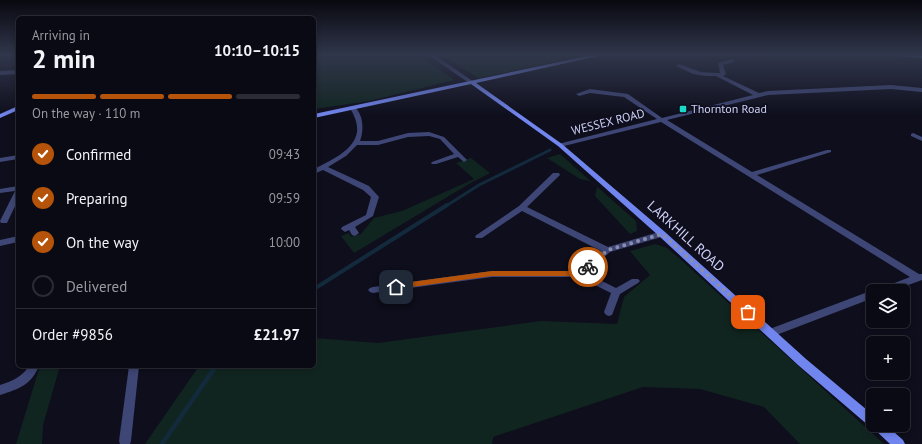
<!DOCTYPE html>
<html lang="en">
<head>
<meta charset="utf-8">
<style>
  body { margin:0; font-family:"PT Sans",sans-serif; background:#181822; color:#f1f3f6; height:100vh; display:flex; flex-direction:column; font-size:15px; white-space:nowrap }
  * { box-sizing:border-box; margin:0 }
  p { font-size:13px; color:#999aa0 }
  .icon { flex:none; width:22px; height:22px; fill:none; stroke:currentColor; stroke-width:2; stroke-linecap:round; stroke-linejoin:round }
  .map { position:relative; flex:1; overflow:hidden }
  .side { position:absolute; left:16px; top:16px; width:300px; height:352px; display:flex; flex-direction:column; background:#0a0a15; border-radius:6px; box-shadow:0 2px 6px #0003,0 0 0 1px #2a2b34 }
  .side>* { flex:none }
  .controls { position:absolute; left:866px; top:284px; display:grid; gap:8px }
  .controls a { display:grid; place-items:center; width:44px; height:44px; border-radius:6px; background:#0a0a15; box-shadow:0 2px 6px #0003,0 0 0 1px #2a2b34; font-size:20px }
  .pin { position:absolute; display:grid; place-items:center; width:34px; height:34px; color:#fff; margin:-17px; border-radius:8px; box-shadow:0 2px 6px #0006 }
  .courier { position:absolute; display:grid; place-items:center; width:40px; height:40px; margin:-20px; border:3px solid #b45309; border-radius:50%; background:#fff; color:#222; box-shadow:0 1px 5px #0007 }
  .overview em { font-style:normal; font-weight:700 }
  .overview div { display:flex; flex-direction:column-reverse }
  .overview { display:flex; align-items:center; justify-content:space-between; height:68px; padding:0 16px }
  h1 { font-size:26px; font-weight:700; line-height:30px }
  .bar { display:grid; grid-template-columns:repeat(4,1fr); gap:6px 4px; align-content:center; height:48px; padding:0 16px }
  .bar i { height:5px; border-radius:3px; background:#2a2b34 }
  .bar .on { background:#b45309 }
  .bar p { grid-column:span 4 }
  .line { display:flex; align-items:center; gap:10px; padding:0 16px; border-top:1px solid #2a2b34 }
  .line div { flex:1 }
  ol { padding:0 16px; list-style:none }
  li { display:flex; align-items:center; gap:12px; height:44px }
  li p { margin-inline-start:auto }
  li .icon { padding:4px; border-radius:50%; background:#b45309; color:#fff; stroke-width:4 }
  li:last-child { color:#999aa0 }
  li i { width:22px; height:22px; border:2px solid #2a2b34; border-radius:50% }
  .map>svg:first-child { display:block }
</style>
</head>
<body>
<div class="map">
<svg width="922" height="444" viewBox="0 0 922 444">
  <rect width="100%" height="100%" fill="#0e0e1c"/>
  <path fill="#112520" d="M314 54H418L454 80 369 101 314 109Z
    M441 54H591L478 78Z
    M560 154 636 221 637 231 630 234 595 196 597 187 590 181 580 179 547 158Z
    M471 158 490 173 469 184 354 253 341 236 349 233 351 237 361 234 374 218 402 211 474 179 456 163Z
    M655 244 667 248 679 258 884 444H800L764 407 700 389 643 387 493 437 492 444H145L199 366H314V338L378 343 541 321 617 324 624 297 650 275 630 251Z
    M40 366H60L43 425 42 444H16Z"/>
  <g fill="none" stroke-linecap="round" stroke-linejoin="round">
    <path stroke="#122a3b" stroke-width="3" d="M446 206 479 185 550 150"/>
    <path stroke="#122a3b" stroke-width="4" d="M314 289 447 205"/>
    <path stroke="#122a3b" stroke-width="4.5" d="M162 444 216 366"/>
    <path fill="#3e4675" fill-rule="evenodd" d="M427 54H433L474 82 469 83Z
      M732 59 734 60V62L723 65 726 74 723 76 759 93 768 91 891 85 922 88V92L891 89 768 95 667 120 752 172 827 150H831V152L757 175 919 274H922V280L892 291H877L879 289 910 277 661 122 560 147 557 145 558 144 657 119 624 97 590 93 579 96 576 94 590 89 628 94 662 118 753 95 716 76H706L693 74 676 66 679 64 701 72 717 73H720L718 63Z
      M18 70V74L0 75V71Z
      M353 106C364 113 364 131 360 141H378L408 133 429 132 444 137 467 160 464 162 458 157 436 164H432L431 163 432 162 454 154 440 139 429 136 408 137 378 145H357L346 156 328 167 369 186 379 197 373 216 355 227 359 233 355 236 352 235 349 230 345 232 341 229 342 227 366 215 371 197 363 190 323 170 314 174V169C329 161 354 151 357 132 358 123 354 115 350 108Z
      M913 133 922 137V141L911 136V134Z
      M18 155V159L0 162V158Z
      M553 173H559L560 175 527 207 608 247 662 231 666 234 665 236 610 252 586 273 616 288 632 279H638L640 281 638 283 620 294 612 315 609 316 606 315 604 312 611 293 579 277H492L373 293 370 292 368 290 370 288 373 287 492 271H578L601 251 522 211 482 238H476L475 236 519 206Z
      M18 186V200L7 223H1L0 221 15 191 0 193V189Z
      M18 236V242L0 246V240Z
      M873 290 875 291H873V298L771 337 767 336 766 333 767 330Z
      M29 366H39C31 385 19 389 0 395V385C12 381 22 377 29 366Z
      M129 366H139L131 441 130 444H120L119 441Z"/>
    <path fill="#7185ee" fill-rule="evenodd" d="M597 54H607L476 83 562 144 665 232 806 359 873 415V425H886L903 440 905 444H890L872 427 869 426 798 365 659 236 558 146 471 84 314 118V114Z
      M886 54 922 56V58L888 55Z
      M18 106V110L0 118V114Z"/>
  </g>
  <linearGradient id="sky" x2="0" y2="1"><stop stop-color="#08080f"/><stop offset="0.47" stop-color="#30364b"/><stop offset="1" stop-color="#30364b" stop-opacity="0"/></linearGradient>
  <rect width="922" height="116" fill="url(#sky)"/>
  <path fill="#b45309" d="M588 264 591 265V268L580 276H492L396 289 393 287 396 284 492 271H579Z"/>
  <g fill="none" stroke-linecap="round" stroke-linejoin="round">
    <path stroke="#8b8dac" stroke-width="4" stroke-dasharray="0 7.2" d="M588 267 608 250 662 234 748 312"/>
  </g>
  <rect fill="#1ad9c8" stroke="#0e0e1c" stroke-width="1.5" x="679" y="105" width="8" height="8" rx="2"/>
  <g text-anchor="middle" stroke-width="3.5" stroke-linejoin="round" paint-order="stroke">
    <g font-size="12" fill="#ced1f9" stroke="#0e0e1c" text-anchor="start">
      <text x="691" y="113">Thornton Road</text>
    </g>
    <g font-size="12" fill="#ced1f9" stroke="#0e0e1c">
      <text transform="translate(608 122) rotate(-14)" y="4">WESSEX ROAD</text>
    </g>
    <g font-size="14" fill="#ced1f9" stroke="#0e0e1c">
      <text transform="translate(686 236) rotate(42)" y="5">LARKHILL ROAD</text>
    </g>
  </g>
</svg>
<div class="controls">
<a><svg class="icon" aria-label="layers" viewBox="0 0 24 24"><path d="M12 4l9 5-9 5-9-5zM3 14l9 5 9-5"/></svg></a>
<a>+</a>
<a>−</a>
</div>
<div class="pin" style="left:748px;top:312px;background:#ea580c"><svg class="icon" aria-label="bag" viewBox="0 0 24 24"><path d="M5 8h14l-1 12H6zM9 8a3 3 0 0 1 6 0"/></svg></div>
<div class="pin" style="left:396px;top:287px;background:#1f2937"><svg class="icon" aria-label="home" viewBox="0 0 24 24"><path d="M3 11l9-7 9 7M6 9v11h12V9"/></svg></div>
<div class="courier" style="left:588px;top:267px"><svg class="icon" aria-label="bike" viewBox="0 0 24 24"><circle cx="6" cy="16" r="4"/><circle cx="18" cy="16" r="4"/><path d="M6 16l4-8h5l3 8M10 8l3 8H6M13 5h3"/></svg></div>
<section class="side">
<div class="overview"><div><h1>2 min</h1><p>Arriving in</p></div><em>10:10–10:15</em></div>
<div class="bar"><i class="on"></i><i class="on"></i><i class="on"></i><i></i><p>On the way · 110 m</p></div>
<ol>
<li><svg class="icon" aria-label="check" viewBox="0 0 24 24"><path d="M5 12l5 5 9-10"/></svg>Confirmed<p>09:43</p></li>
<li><svg class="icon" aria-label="check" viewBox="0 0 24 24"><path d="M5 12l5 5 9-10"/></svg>Preparing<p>09:59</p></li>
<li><svg class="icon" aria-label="check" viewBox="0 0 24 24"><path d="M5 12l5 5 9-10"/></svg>On the way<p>10:00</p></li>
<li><i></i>Delivered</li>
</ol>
<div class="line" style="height:52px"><div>Order #9856</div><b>£21.97</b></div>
</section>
</div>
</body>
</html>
